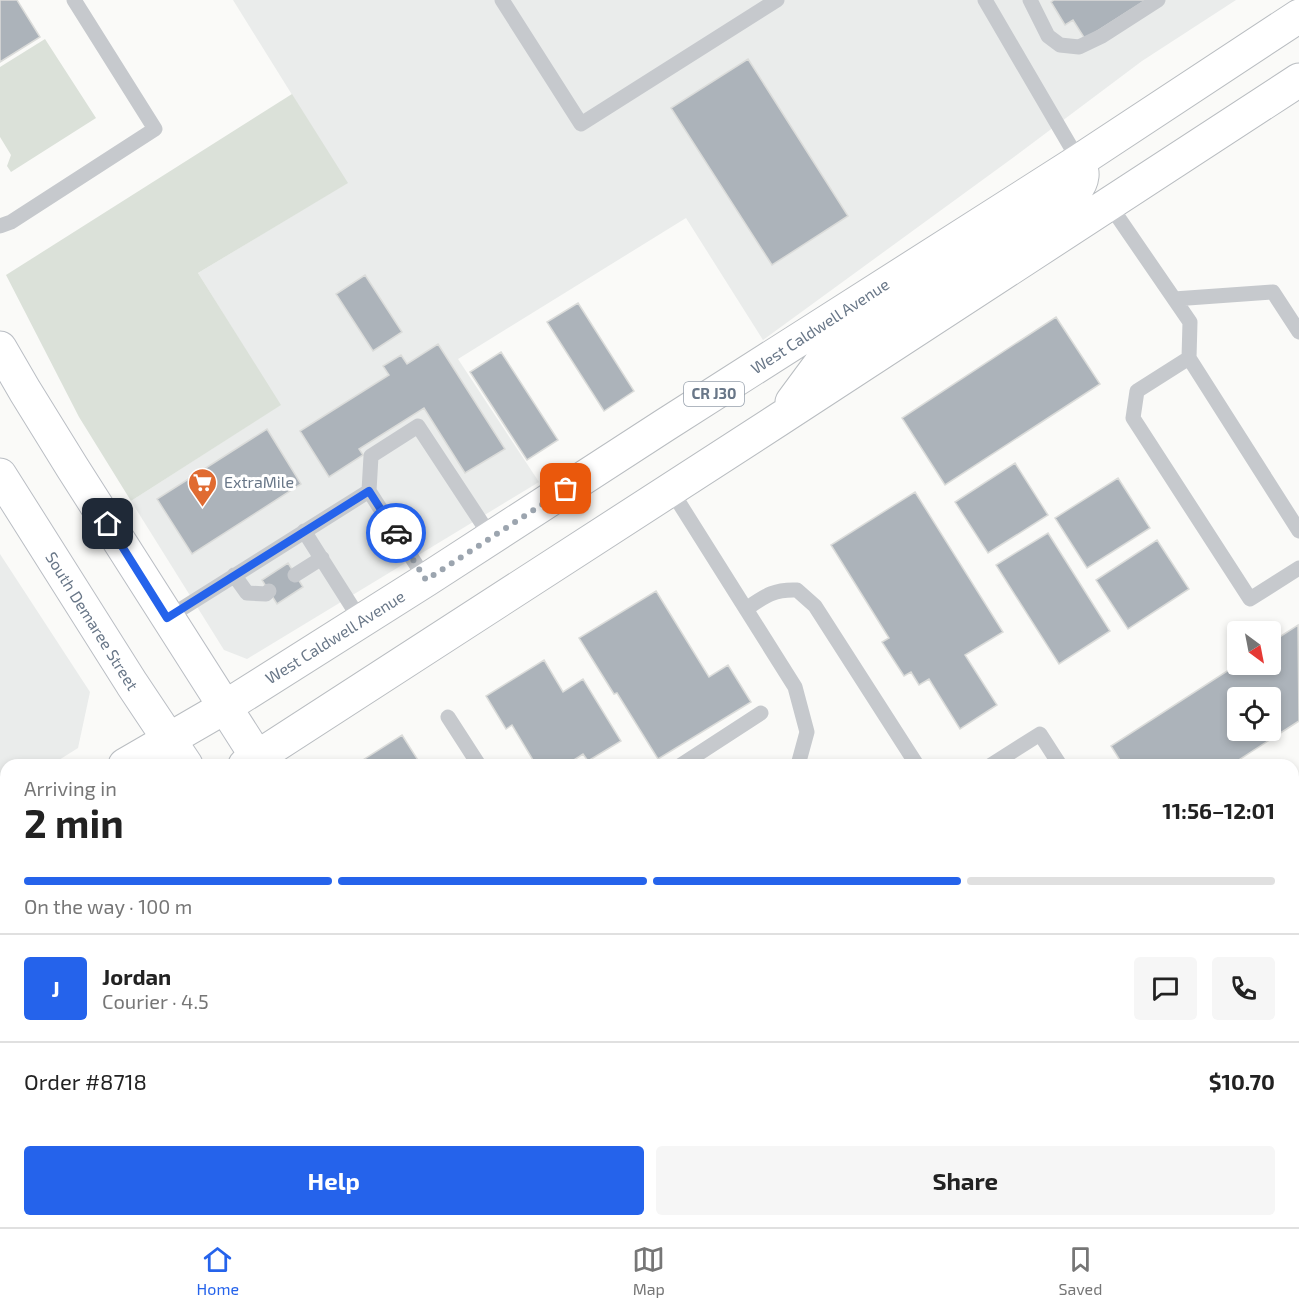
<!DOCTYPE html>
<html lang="en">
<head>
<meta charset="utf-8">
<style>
  body { margin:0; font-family:"Exo 2",sans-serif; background:#f6f6f6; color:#222; height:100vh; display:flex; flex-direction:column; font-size:22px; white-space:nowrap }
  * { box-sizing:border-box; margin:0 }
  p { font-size:20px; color:#767676 }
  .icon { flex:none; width:33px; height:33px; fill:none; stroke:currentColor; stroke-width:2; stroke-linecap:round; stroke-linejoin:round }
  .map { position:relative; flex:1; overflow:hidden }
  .sheet { position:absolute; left:0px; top:759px; width:1299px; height:468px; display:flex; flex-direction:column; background:#fff; border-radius:18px 18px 0 0; box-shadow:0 3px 9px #0003 }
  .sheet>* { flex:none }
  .needle { width:39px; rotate:148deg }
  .tools { position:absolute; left:1227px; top:621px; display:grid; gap:12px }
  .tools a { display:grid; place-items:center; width:54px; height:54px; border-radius:6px; background:#fff; box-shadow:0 3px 9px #0003; font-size:30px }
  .pin { position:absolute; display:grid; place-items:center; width:51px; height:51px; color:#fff; margin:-26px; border-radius:12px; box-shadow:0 3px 9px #0006 }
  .courier { position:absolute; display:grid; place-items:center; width:60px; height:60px; margin:-30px; border:4px solid #2563eb; border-radius:50%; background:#fff; color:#222; box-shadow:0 2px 8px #0007 }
  .head em { font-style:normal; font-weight:700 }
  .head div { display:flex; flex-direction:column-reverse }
  .head { display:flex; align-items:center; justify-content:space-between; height:102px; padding:0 24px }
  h1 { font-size:39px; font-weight:700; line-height:45px }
  .bar { display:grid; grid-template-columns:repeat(4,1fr); gap:9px 6px; align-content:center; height:72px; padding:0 24px }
  .bar i { height:8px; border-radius:4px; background:#e0e0e0 }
  .bar .current { background:#2563eb }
  .bar p { grid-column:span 4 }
  .line { display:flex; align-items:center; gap:15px; padding:0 24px; border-top:2px solid #e0e0e0 }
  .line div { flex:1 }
  .round { display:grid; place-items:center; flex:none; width:63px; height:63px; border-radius:6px; background:#f6f6f6 }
  .action { display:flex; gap:12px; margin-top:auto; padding:12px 24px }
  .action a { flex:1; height:69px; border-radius:6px; background:#2563eb; color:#fff; font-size:24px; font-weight:700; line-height:69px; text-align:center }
  .action a+a { background:#f6f6f6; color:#222 }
  .menu { display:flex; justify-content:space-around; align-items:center; height:84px; border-top:2px solid #e0e0e0; background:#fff; font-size:16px; color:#767676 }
  .menu a { display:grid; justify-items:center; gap:3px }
  .menu .current { color:#2563eb }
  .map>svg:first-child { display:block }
</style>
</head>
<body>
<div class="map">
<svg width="1299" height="1227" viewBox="0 0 1299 1227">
  <rect width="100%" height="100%" fill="#fafaf8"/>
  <path fill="#eaeceb" d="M233 0H1236L1142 61 1014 157 763 340 686 218 458 359 539 482 247 659 224 650 131 501 280 405 198 273 347 183Z
    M0 554 90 692 78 748 51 765H6V794L0 798Z
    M6 969V1221H428L432 1227H0V972Z"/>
  <path fill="#dbe1d9" d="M45 39 96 118 11 172 7 166 11 155 0 137V67Z
    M292 94 348 183 198 273 281 405 131 501 79 417 6 275Z"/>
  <path fill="#acb3ba" stroke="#dbdcda" stroke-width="1.5" fill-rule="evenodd" d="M0 0H17L40 37 0 62Z
    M1054 0H1146L1085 39 1073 20 1065 25 1051 2Z
    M748 59 848 216 772 265 671 108Z
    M365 275 402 332 373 351 336 294Z
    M578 303 634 391 604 411 547 322Z
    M1056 317 1100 384 945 485 902 418Z
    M438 344 505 449 465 473 424 408 359 449 363 455 329 477 300 431 389 375 383 366 401 355 407 364Z
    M501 352 558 440 527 460 470 372Z
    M267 429 301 484 192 554 157 499Z
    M1015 463 1048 515 988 553 955 502Z
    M1118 478 1150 528 1087 568 1055 518Z
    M915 492 1003 632 965 655 997 705 960 729 929 679 919 685 911 672 904 676 882 642 889 638 831 545Z
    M1048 533 1110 631 1059 664 996 565Z
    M1157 540 1189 589 1128 629 1096 580Z
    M288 563 303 587 277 604 262 580Z
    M656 591 709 677 728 665 751 702 658 759 617 693 614 694 579 638Z
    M1298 625 1299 721 1231 765H1123L1111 746 1238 664H1270V643ZM1238 698H1270V730H1238Z
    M544 660 563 692 583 679 621 741 588 761 583 754 566 765H536L512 725 506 729 486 696Z
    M402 735 421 765H355Z
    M1293 797 1299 806V837L1293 841Z
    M1299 1004V1106L1293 1110V1008Z
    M623 1221H685L675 1227H627Z
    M971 1221H982L986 1227H962Z
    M1010 1221H1068L1059 1227H1014Z
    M1078 1221H1109L1110 1223 1103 1227H1082Z
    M1198 1221H1236L1239 1227H1200L1197 1222Z"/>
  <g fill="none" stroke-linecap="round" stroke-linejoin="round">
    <defs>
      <path id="secondary" d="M0 348 25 391 72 467 262 765
        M0 475 132 684 186 765
        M483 1221 487 1227
        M556 1221 560 1227"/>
      <path id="primary" d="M792 402 823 360 1062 204C1070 197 1081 187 1082 176 1083 171 1080 165 1079 161
        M125 765 225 707 426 580 665 425 1079 161 1299 16
        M245 765 778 420 1299 80
        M0 843 6 840
        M0 921 6 917"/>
    </defs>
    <use href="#secondary" stroke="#babec4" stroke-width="35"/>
    <use href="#primary" stroke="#b9bdc1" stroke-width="35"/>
    <path stroke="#c6c9cd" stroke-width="15" d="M502 0 581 124 777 0
      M985 0 1079 161
      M1030 0 1048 36 1060 45 1079 47 1102 36 1158 0
      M1109 204 1190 322 1189 358 1299 531
      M0 226 11 222 155 129 74 0
      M1174 299 1273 292 1299 332
      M1189 358 1137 391 1133 418 1250 599 1299 568
      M671 490 795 687 807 732 798 765
      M369 491 371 456 418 426 491 537
      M304 531 361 621
      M234 575 247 593 266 594 269 591
      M295 575 322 558
      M746 609C765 596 774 589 797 590L815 606 917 765
      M167 618 369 491 426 580
      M448 717 479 765
      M681 765 761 713
      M991 765 1040 734 1060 765
      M0 1013 6 1009
      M0 1197 6 1193
      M350 1221 354 1227
      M76 1227 86 1221
      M193 1227 202 1221"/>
    <path stroke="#c6c9cd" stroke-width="28" d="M1293 938 1299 934
      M1293 1216 1299 1225
      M832 1227 842 1221"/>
    <use href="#secondary" stroke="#fff" stroke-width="33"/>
    <use href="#primary" stroke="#fff" stroke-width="33"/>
  </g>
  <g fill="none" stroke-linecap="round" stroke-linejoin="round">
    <path stroke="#9ca5af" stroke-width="6" stroke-dasharray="0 10.8" d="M396 533 426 580 566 489"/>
    <path stroke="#2563eb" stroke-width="8" d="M108 524 167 618 369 491 396 533"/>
  </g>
  <defs>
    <symbol id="supermarket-pin" viewBox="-11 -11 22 30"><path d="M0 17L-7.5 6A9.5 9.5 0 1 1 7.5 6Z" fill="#e06b31" stroke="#fff"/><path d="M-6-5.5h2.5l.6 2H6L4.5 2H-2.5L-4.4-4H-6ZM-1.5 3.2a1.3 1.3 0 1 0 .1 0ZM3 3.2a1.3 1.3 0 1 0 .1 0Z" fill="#fff"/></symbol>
  </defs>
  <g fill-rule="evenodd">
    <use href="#supermarket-pin" x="186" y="466" width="33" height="45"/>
  </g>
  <g text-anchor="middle" stroke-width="6" stroke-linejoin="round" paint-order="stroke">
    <rect fill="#fff" stroke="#96a0ac" stroke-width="1.5" x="684" y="382" width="60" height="24" rx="4.5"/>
    <g font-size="15" font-weight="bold" fill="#697788">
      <text x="714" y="399">CR J30</text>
    </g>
    <g font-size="16" fill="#697788" stroke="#fff">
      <text transform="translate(820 326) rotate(-33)" y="6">West Caldwell Avenue</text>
      <text transform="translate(92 621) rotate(58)" y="6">South Demaree Street</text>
      <text transform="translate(335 637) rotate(-32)" y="6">West Caldwell Avenue</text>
    </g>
    <g font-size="16" fill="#697788" stroke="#fff" text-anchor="start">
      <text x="224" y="488">ExtraMile</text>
    </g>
  </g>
</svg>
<div class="tools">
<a><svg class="needle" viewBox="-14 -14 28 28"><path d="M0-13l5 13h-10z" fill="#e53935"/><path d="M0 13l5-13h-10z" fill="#767676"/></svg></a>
<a><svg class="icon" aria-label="locate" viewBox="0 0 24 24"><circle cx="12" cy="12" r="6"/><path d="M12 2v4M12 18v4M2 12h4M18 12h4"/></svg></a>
</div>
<div class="pin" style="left:566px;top:489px;background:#ea580c"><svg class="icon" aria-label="bag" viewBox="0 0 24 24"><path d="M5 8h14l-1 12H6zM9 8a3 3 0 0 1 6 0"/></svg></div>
<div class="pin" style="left:108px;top:524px;background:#1f2937"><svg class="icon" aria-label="home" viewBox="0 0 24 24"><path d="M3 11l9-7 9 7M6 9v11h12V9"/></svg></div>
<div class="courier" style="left:396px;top:533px"><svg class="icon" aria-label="car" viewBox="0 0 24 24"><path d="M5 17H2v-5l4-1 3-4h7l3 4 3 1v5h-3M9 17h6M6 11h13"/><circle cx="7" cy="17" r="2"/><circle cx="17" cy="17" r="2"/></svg></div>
<section class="sheet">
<div class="head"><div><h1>2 min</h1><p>Arriving in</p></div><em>11:56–12:01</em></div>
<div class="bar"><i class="current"></i><i class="current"></i><i class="current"></i><i></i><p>On the way · 100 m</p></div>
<div class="line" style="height:108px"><b class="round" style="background:#2563eb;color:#fff">J</b><div><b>Jordan</b><p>Courier · 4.5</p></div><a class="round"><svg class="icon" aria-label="chat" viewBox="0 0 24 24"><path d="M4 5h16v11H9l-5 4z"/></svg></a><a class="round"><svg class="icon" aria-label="phone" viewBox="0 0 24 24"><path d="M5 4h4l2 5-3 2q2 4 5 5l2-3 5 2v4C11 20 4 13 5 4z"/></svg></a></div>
<div class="line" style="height:78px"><div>Order #8718</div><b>$10.70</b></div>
<div class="action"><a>Help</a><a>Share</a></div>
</section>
</div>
<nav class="menu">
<a class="current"><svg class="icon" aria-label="home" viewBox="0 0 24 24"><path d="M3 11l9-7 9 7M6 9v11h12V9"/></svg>Home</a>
<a><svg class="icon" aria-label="map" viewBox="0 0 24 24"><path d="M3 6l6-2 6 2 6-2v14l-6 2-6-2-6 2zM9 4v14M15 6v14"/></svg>Map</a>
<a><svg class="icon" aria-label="saved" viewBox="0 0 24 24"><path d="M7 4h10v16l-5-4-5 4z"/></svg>Saved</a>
</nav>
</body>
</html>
